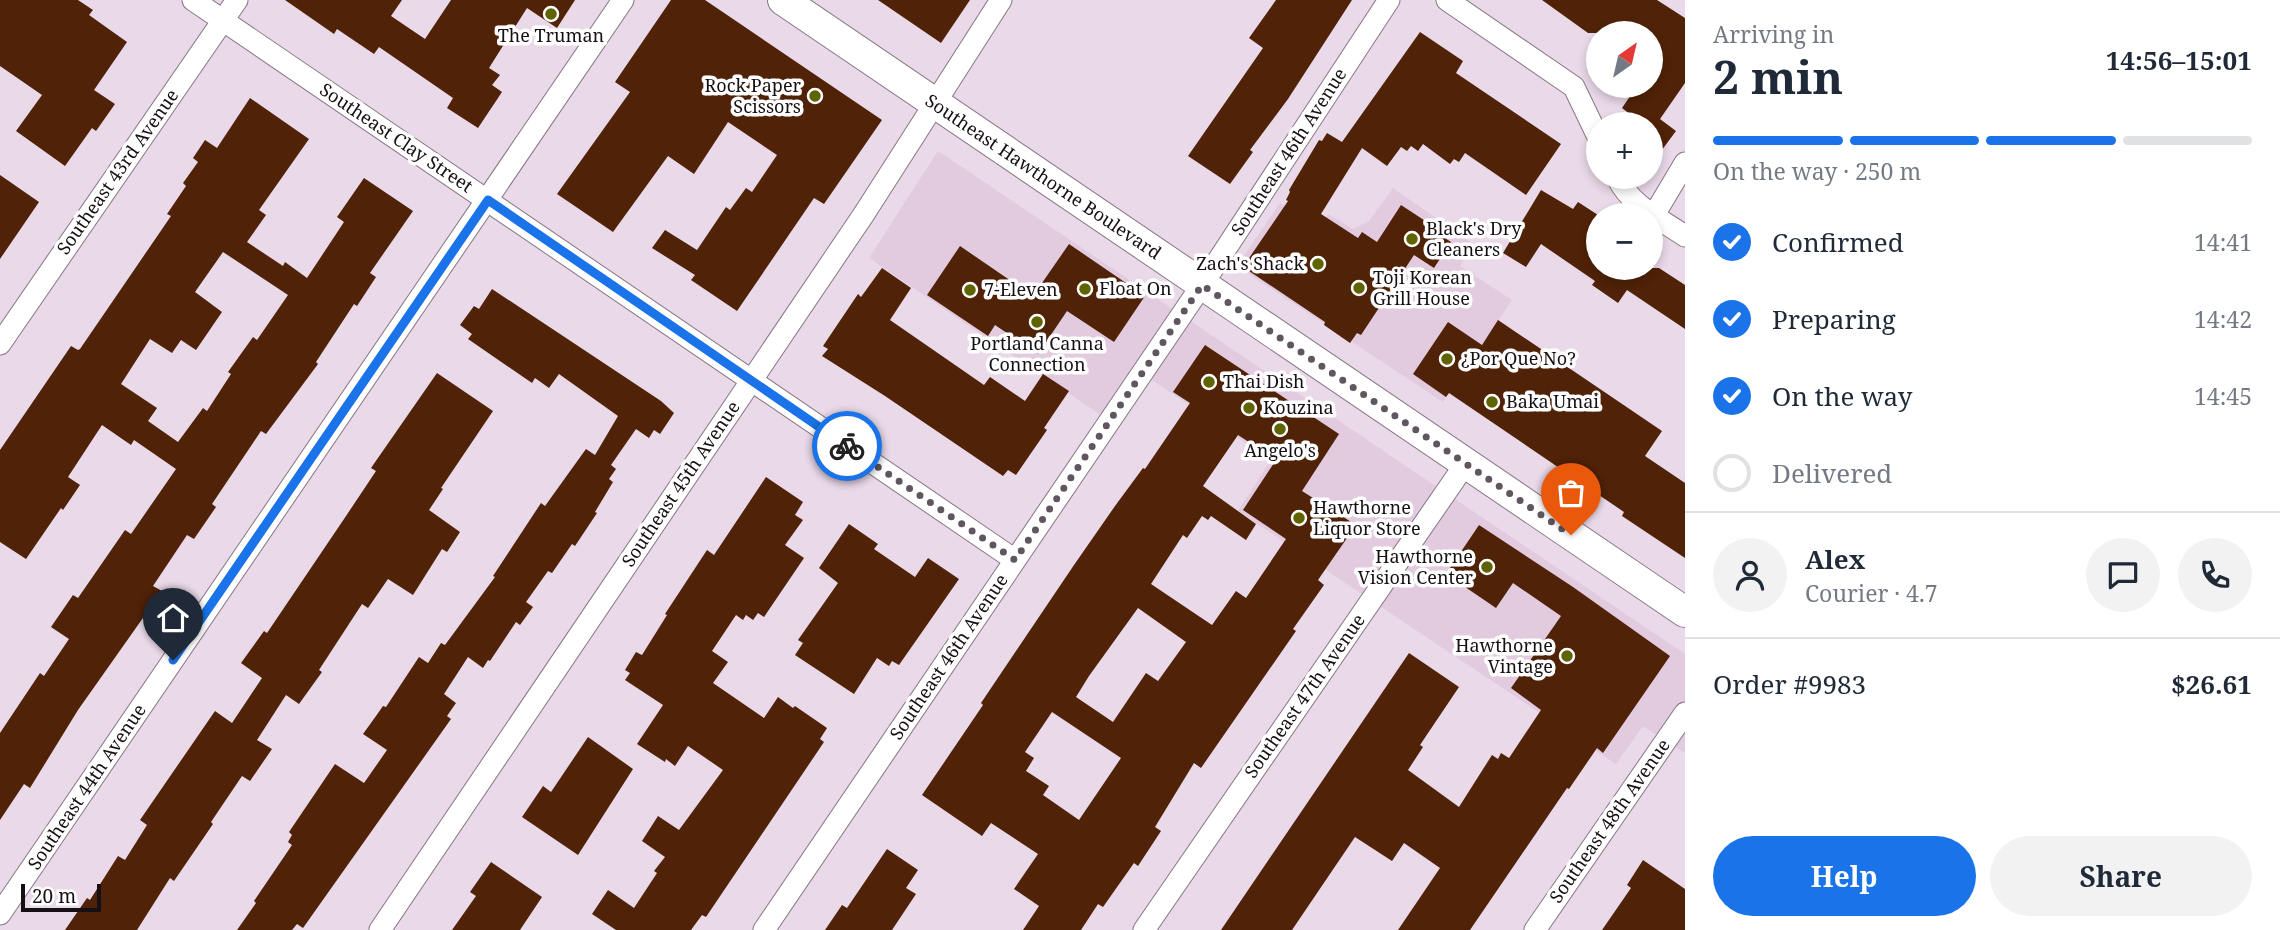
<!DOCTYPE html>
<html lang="en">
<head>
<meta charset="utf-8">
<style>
  body { margin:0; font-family:"Noto Serif",serif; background:#f2f2f3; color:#1f2937; height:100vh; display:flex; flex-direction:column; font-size:26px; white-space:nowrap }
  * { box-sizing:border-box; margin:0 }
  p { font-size:23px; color:#747a83 }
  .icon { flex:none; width:38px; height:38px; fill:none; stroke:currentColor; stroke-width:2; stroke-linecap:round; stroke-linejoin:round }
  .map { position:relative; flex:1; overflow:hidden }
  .sheet { display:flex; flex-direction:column; background:#fff; width:595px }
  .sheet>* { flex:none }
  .needle { width:46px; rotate:34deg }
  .buttons { position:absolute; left:1586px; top:21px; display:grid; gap:14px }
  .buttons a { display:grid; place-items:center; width:77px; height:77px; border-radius:50%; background:#fff; box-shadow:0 4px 10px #0003; font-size:35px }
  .scale { position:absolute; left:21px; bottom:18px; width:80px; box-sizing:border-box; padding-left:7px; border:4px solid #161015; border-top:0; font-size:19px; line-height:24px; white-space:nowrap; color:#161015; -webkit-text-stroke:5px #fff; paint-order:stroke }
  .pin { position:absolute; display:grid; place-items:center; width:60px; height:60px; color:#fff; margin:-72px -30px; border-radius:50% 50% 50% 0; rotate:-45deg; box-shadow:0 0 7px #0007 }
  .pin .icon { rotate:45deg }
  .courier { position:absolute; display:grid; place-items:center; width:70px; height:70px; margin:-35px; border:5px solid #1a73e8; border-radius:50%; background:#fff; color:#222; box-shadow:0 2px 9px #0007 }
  .head em { font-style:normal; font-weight:700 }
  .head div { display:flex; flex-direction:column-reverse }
  .head { display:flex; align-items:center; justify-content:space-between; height:119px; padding:0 28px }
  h1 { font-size:46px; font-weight:700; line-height:52px }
  .bar { display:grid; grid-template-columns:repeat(4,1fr); gap:10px 7px; align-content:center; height:84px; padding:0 28px }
  .bar i { height:9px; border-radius:5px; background:#e0e1e3 }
  .bar .on { background:#1a73e8 }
  .bar p { grid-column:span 4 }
  .line { display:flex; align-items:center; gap:18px; padding:0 28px; border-top:2px solid #e0e1e3 }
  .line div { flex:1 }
  .round { display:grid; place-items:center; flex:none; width:74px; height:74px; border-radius:37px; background:#f2f2f3 }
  ol { padding:0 28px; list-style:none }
  li { display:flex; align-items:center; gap:21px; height:77px }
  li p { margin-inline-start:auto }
  li .icon { padding:7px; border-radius:50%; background:#1a73e8; color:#fff; stroke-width:4 }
  li:last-child { color:#747a83 }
  li i { width:38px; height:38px; border:4px solid #e0e1e3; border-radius:50% }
  .action { display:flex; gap:14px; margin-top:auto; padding:14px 28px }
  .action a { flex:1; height:80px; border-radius:42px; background:#1a73e8; color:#fff; font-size:28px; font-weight:700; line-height:80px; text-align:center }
  .action a+a { background:#f2f2f3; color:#1f2937 }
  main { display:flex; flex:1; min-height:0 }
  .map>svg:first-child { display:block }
</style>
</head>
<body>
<main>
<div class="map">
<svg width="1685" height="930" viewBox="0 0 1685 930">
  <rect width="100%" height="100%" fill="#ead9e8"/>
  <path fill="#e2cadf" d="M938 151 1685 654V753L1643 726 1616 764 1238 511 1271 460 1143 374 1111 422 869 258Z
    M1393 188 1473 244 1460 266 1512 300 1443 402 1237 266 1280 203 1317 227 1328 214 1353 229 1369 221Z"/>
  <path fill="#502207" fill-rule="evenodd" d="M0 0H78L93 10 89 15 127 42 94 90 115 104 96 131 92 128 65 166 16 131 42 95 0 66Z
    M285 0H402L391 16 425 39 451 0H575L557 28 527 8 489 68 500 75 492 85 502 92 478 128 447 108 453 98 379 47 374 54 337 29 334 34Z
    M671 0H705L882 120 824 204 814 198 737 311 691 280 695 275 652 248 665 230 697 250 726 207 730 210 746 188 752 192 777 155 728 122 694 174 668 156 613 232 557 194 630 92 615 82Z
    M878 0H970L941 43Z
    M1276 0H1352L1288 99 1250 150 1253 152 1230 184 1188 156 1263 48 1249 38Z
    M1542 0H1657L1685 18V83L1660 119 1676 131 1650 166V124H1624L1631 115 1622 108 1637 86H1650V33H1588Z
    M1420 32 1463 61 1456 73 1561 144 1526 195 1465 153 1459 162 1454 159 1450 164 1423 144 1418 151 1411 146 1407 151 1401 147 1387 166 1362 148 1321 214 1358 238 1362 232 1377 242 1401 205 1433 226 1431 229 1451 242 1434 268 1414 255 1361 335 1357 333 1350 343 1324 325 1325 322 1243 267 1288 201 1286 200 1290 192 1289 190 1319 140 1322 141 1327 133 1342 142Z
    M250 98 309 139 259 210 266 215 247 242 283 266 285 262 307 278 344 222 337 217 364 178 413 211 370 273 376 277 357 306 354 304 316 362 318 364 266 434 261 431 212 504 216 507 194 539 187 535 153 586 162 591 78 710 30 788 24 784 0 820V733L40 673 44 676 69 639 51 627 73 595 78 598 125 530 131 534 176 469 134 440 131 445 102 425 68 477 80 485 63 510 61 508 26 559 0 542V450L71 346 78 350 80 349 171 216 167 214 186 186 183 183 198 162 193 158 205 140 217 148ZM223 252 288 295 257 340 253 337 228 372 231 374 207 411 203 408 178 442 148 421 157 408 121 384 150 339 172 353 181 340 196 350 222 312 195 292Z
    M0 175 39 202 0 259Z
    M1541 190 1573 209 1578 202 1598 215V268H1659L1685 285V329L1627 290 1618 303 1592 285 1595 281 1541 244 1526 267 1503 253Z
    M1069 244 1145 296 1114 342 1067 311 1038 354 995 325 988 336 927 295 960 246 1033 296Z
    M882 268 911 288 890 320 984 385 990 377 1025 401 1043 374 1069 391 1044 428 1047 430 1016 475 1008 470 1003 476 885 396 822 356 828 349 823 346 858 294 861 297Z
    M492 289 661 401 674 413 660 434 654 430 649 438 636 429 611 465 616 469 609 479 613 482 595 512 597 513 575 546 572 544 552 573 548 571 526 602 533 607 520 625 516 622 490 661 488 660 483 668 468 657 444 694 456 703 447 716 451 719 303 928 297 924 292 930H237L256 903 254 901 292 845 288 842 292 835 289 832 335 764 364 783 387 750 363 734 376 716 383 706 386 707 419 657 428 663 441 643 445 645 495 577 493 576 541 503 545 506 586 449 595 455 618 416 559 374 549 388 535 378 532 383 468 339 472 334 460 325 474 306 479 309Z
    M1498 320 1662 431 1645 456 1685 483V558L1622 516 1624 512 1449 393 1446 397 1413 374 1448 322 1482 345Z
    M1205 345 1339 434 1302 491 1356 525 1318 580 1324 585 1293 629 1296 631 1201 768 1194 763 1155 827 1161 831 1138 866 1134 863 1103 907 1098 904 1081 930H1023L1039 906 1014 889 1038 854 991 823 982 836 922 795 983 705 981 703 1074 565 1115 506 1143 468 1145 469 1190 403 1173 392ZM1238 435 1276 460 1243 510 1286 539 1246 598 1236 591 1212 625 1151 584 1183 535 1187 538 1202 516 1208 520 1211 516 1246 540 1256 524 1203 486ZM1138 608 1186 642 1158 681 1146 673 1113 722 1076 697 1089 676ZM1052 712 1121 758 1079 820 1043 795 1049 786 1026 771 1034 758 1025 752Z
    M437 373 493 411 441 488 443 489 429 510 460 532 447 552 442 549 413 595 388 579 368 608 362 604 319 670 322 672 299 704 286 695 257 740 272 749 250 781 242 776 211 822 213 824 174 881 170 878 137 930H65L87 898 90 900 118 856 125 860 147 825 140 820 215 711 232 723 262 678 241 663 264 631 267 633 344 519 376 471 371 468Z
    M766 477 803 502 795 515 803 520 785 545 804 558 764 617 758 613 753 620 746 615 743 620 736 615 712 651 728 662 713 683 764 718 778 697 793 708 795 706 827 728 820 739 824 742 706 917 702 915 691 930H616L592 914 608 890 634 908 657 873 654 871 665 857 642 841 658 816 679 830 723 770 688 746 675 766 666 759 665 762 637 744 663 705 625 680 630 673 625 670 636 652 642 655 667 615 665 614 707 550 714 555Z
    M849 524 878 544 874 549 915 577 928 558 959 579 899 665 892 661 889 666 877 658 854 694 795 655 803 643 798 640 838 583 819 568Z
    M1479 525 1573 587 1670 656 1603 753 1597 748 1569 789 1567 788 1470 930H1398L1440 868 1404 843 1392 861 1355 837 1292 930H1221L1409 653 1459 687 1420 745 1423 747 1408 770 1459 807 1492 755 1498 759 1501 753 1509 758 1541 710 1511 688 1561 616 1513 583 1496 608 1446 574Z
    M588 737 633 769 578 855 522 817 543 786 551 792Z
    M887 849 918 870 906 888 916 894 892 930H825L842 905 847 908Z
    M1643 860 1685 889V930H1602L1631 888 1627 885Z
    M491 862 542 897 520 930H452L476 896 470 892Z"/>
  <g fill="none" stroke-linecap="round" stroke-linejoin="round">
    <defs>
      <path id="minor" d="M193 0 1015 560
        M1447 0 1574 87 1598 137
        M1617 177C1630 205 1660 219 1685 236
        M1654 215 1685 163
        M0 344 237 0
        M0 914 623 0
        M380 930 864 214 1001 0
        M764 930 1202 285 1389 0
        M1144 930 1466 463
        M1535 930 1685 713"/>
      <path id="secondary" d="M783 0 1685 612"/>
    </defs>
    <use href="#minor" stroke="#867785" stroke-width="23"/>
    <use href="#secondary" stroke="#867785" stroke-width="32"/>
    <use href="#minor" stroke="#fff" stroke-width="21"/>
    <use href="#secondary" stroke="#fff" stroke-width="30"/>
  </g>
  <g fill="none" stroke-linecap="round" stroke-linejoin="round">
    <path stroke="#60565f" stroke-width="7" stroke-dasharray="0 12.6" d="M847 446 1015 560 1202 285 1571 535"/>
    <path stroke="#1a73e8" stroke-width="9" d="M173 660 488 200 847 446"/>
  </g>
  <g fill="#606400" stroke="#fff" stroke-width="2.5">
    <circle cx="551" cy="14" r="7"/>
    <circle cx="815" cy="96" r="7"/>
    <circle cx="1412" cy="239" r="7"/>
    <circle cx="1318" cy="264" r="7"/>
    <circle cx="1359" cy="288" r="7"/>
    <circle cx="1085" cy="289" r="7"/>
    <circle cx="970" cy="290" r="7"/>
    <circle cx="1037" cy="322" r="7"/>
    <circle cx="1447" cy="359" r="7"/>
    <circle cx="1209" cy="382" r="7"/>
    <circle cx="1492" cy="402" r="7"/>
    <circle cx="1249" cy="408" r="7"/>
    <circle cx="1280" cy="429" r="7"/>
    <circle cx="1299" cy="518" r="7"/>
    <circle cx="1487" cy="567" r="7"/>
    <circle cx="1567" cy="656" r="7"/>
  </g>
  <g text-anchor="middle" stroke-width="7" stroke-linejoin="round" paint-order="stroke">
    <g font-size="18" fill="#161015" stroke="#fff" text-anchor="start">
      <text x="551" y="42" text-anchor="middle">The Truman</text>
      <text x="801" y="92" text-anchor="end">Rock Paper<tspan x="801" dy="21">Scissors</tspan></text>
      <text x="1426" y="235">Black's Dry<tspan x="1426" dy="21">Cleaners</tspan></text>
      <text x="1304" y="270" text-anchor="end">Zach's Shack</text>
      <text x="1373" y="284">Toji Korean<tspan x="1373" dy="21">Grill House</tspan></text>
      <text x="1099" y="295">Float On</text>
      <text x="984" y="296">7-Eleven</text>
      <text x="1037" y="350" text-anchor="middle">Portland Canna<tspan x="1037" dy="21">Connection</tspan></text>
      <text x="1461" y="365">¿Por Que No?</text>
      <text x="1223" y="388">Thai Dish</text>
      <text x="1506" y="408">Baka Umai</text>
      <text x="1263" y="414">Kouzina</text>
      <text x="1280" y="457" text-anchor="middle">Angelo's</text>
      <text x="1313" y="514">Hawthorne<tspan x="1313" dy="21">Liquor Store</tspan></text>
      <text x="1473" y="563" text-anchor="end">Hawthorne<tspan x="1473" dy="21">Vision Center</tspan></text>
      <text x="1553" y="652" text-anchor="end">Hawthorne<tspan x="1553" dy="21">Vintage</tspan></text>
    </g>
    <g font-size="18" fill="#161015" stroke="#fff">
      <text transform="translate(396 138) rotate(34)" y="6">Southeast Clay Street</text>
      <text transform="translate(1289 152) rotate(-57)" y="6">Southeast 46th Avenue</text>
      <text transform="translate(118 172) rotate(-55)" y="6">Southeast 43rd Avenue</text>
      <text transform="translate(1043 177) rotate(34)" y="6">Southeast Hawthorne Boulevard</text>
      <text transform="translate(681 484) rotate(-56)" y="6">Southeast 45th Avenue</text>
      <text transform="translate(949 657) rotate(-56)" y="6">Southeast 46th Avenue</text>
      <text transform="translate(1305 696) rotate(-55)" y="6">Southeast 47th Avenue</text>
      <text transform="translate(87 787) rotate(-56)" y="6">Southeast 44th Avenue</text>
      <text transform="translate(1610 821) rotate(-55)" y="6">Southeast 48th Avenue</text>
    </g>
  </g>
</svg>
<div class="buttons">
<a><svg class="needle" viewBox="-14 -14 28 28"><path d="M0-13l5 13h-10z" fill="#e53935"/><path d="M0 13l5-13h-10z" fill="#747a83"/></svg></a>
<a>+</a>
<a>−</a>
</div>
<div class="scale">20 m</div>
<div class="pin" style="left:1571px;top:535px;background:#ea580c"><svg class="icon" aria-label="bag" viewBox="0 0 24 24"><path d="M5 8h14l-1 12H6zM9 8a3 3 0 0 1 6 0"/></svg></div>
<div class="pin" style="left:173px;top:660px;background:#1f2937"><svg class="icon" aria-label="home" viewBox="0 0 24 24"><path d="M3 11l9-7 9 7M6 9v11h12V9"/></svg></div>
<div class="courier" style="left:847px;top:446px"><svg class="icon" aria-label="bike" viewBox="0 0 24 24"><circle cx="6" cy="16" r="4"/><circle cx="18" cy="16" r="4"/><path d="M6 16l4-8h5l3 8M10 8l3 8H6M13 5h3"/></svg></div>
</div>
<section class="sheet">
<div class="head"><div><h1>2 min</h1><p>Arriving in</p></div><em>14:56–15:01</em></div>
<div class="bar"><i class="on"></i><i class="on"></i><i class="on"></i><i></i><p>On the way · 250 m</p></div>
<ol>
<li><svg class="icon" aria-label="check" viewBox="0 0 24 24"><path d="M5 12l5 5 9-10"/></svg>Confirmed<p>14:41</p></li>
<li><svg class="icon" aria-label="check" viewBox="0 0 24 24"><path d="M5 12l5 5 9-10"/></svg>Preparing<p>14:42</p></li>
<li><svg class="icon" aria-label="check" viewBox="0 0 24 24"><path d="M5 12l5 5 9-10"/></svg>On the way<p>14:45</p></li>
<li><i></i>Delivered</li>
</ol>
<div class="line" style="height:126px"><a class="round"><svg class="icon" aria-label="person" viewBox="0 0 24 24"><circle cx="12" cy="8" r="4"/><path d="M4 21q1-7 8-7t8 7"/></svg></a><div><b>Alex</b><p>Courier · 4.7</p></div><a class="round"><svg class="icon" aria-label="chat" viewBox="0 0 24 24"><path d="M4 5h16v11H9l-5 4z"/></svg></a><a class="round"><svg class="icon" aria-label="phone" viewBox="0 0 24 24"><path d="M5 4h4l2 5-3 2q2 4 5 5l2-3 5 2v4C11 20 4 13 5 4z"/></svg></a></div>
<div class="line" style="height:91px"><div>Order #9983</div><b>$26.61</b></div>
<div class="action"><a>Help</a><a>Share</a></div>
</section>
</main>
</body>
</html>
